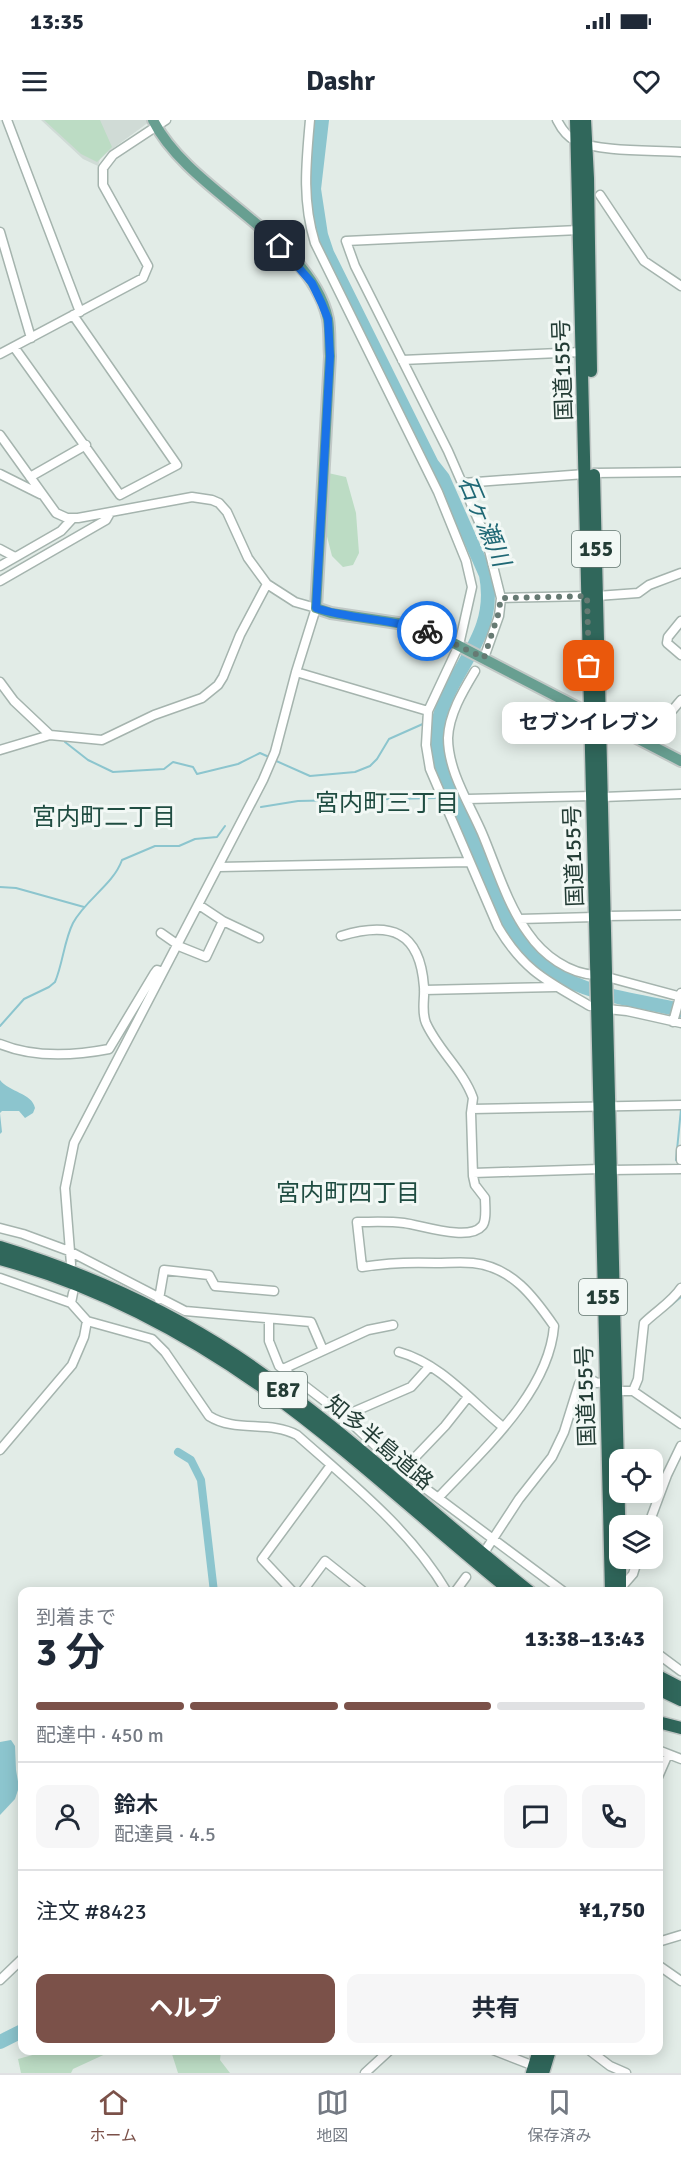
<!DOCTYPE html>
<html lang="ja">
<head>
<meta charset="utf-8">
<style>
  body { margin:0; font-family:Signika,"Noto Sans JP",sans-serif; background:#f6f6f7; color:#1f2937; height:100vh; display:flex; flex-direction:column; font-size:22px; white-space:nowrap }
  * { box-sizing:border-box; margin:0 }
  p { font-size:20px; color:#747a83 }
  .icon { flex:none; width:33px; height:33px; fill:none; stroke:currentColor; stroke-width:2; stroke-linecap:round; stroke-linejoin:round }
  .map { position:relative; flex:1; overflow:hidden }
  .sheet { position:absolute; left:18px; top:1467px; width:645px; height:468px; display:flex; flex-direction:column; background:#fff; border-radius:12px; box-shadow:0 3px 15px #0003 }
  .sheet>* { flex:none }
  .controls { position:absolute; left:609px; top:1329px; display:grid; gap:12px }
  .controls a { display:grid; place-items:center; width:54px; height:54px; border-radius:12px; background:#fff; box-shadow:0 3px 15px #0003; font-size:30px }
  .pin { position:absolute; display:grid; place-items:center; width:51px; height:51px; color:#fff; margin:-26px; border-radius:12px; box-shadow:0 3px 9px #0006 }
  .courier { position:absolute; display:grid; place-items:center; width:60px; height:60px; margin:-30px; border:4px solid #1a73e8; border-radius:50%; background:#fff; color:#222; box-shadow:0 2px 8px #0007 }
  .bubble { position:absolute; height:42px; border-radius:12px; background:#fff; box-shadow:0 3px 15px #0003; font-size:20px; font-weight:700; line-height:42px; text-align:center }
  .headline em { font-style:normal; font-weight:700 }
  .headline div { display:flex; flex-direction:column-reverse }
  .headline { display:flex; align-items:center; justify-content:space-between; height:102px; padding:0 18px }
  h1 { font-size:39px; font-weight:700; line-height:45px }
  .bar { display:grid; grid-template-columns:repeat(4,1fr); gap:9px 6px; align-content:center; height:72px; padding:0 18px }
  .bar i { height:8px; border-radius:4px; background:#e0e1e3 }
  .bar .active { background:#7b5149 }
  .bar p { grid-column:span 4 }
  .line { display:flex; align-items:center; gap:15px; padding:0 18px; border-top:2px solid #e0e1e3 }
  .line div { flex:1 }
  .round { display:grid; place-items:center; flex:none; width:63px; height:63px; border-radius:12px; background:#f6f6f7 }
  .primary-button { display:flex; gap:12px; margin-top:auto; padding:12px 18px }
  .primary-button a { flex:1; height:69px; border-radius:12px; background:#7b5149; color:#fff; font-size:24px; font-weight:700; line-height:69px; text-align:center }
  .primary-button a+a { background:#f6f6f7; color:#1f2937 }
  .status { display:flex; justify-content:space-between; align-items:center; height:42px; padding:0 30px; background:#fff; direction:ltr }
  .status svg { height:16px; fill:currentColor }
  header { display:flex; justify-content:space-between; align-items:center; height:78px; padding:0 18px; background:#fff; font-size:27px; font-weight:700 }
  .menu { display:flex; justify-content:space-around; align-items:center; height:84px; border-top:2px solid #e0e1e3; background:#fff; font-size:16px; color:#747a83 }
  .menu a { display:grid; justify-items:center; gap:3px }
  .menu .active { color:#7b5149 }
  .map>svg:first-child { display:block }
</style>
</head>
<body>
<div class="status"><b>13:35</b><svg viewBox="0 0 49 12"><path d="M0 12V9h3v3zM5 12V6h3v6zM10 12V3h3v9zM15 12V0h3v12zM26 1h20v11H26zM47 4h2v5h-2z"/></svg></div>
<header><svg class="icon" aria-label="menu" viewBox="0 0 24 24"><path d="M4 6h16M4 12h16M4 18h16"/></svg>Dashr<svg class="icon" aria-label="heart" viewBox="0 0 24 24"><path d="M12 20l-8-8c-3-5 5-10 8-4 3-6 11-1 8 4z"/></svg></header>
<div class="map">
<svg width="681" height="1953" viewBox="0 0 681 1953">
  <rect width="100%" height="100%" fill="#e2ece7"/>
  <path fill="#d0dbd6" d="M41 0H149V2L108 32 100 39 98 46 83 39Z"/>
  <path fill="#bcdcc4" d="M44 0H100L112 27 97 42 81 34Z
    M328 353 346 357 356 393 359 433 353 445 343 447 332 436 322 397Z
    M47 1931V1930L159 1931 151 1934 112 1931 73 1949 71 1953H21L18 1939Z
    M171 1931H221L220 1940 230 1953H178Z"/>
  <path fill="#8cc5ce" d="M0 960C9 972 32 973 35 988L33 993 25 998 19 991H2L0 993 2 1012 0 1014Z
    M11 1620 15 1626 16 1650 19 1667 15 1679 0 1695V1622Z"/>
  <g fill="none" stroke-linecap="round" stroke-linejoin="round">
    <path stroke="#8cc5ce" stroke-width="2" d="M431 601 439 598
      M65 622 88 640 113 652 164 649 173 642 193 647 197 654 238 644 260 633 269 637
      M274 640 310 656 355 652 370 646 377 639 389 619 425 603
      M261 687 298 681 438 678 452 674
      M0 767 16 768 84 787
      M0 906 24 879 49 867 55 862C63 843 64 821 73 803 86 779 113 765 122 740L155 726H179L195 719 217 717 225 706
      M676 1040 681 989
      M669 1187 681 1177"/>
    <path stroke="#8cc5ce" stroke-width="8" d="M178 1332 191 1340 201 1360 214 1472"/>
    <path stroke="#8cc5ce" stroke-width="14" d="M322 0 314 69 321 115 327 133 432 344 443 358 486 455C498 516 453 545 439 599 436 614 437 629 441 644 449 672 463 698 474 724 488 756 499 791 518 819 527 832 538 843 551 851 589 876 637 880 681 890
      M0 1922 22 1911"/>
    <defs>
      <path id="minor" d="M7 0 80 192
        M310 0C306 44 302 81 315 123L438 372 466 441 472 467 459 525 428 591 426 625 430 649 498 807C524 851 547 861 590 886H597
        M557 0C561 8 567 17 576 21 599 32 653 30 681 32
        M600 75 644 141 681 166
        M0 112 31 218
        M14 227 120 375 177 345 73 195
        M0 234 143 158 148 146 103 65V48L113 35 166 0
        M402 240 582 232
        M0 315 56 393 67 398H78L192 377 212 380 219 383 227 392 248 438 267 464 295 482 316 488 296 552 275 632 263 660 74 1023 65 1068 71 1144
        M594 353 681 352
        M0 354 40 374
        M30 357 86 325
        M463 363 585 354
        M0 429 15 437
        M0 446 61 411 72 399
        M0 461 106 400 110 393
        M597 476 638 473 649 465 681 453
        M501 478 587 476
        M681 501 668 517 667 523 681 535
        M484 538 499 496 501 478 486 418 448 331 355 146 346 121 579 110
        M475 551C463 571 449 594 448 618 448 651 469 683 482 713 496 746 507 784 528 813 543 835 569 854 596 855
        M296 552 428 591
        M0 562 14 581 50 615
        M651 625 670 593 681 580
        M0 630 50 615 102 620 154 595 202 578 218 565 223 557 240 515 267 464
        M603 677 681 674
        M467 679 592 676
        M219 747 469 742
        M199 785 223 801 259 818
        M605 796 681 795
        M519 799 595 797
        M161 813 181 827 206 837 223 801
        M341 816C391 801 420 811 424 867 425 879 421 891 426 903 438 930 463 950 473 978L471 993 473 1056 475 1065 485 1078C485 1085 487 1101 482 1106 469 1122 421 1105 404 1103 389 1101 372 1102 357 1102L362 1147C386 1143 411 1142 436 1143 448 1143 461 1142 473 1143 512 1147 534 1177 554 1206 549 1272 482 1331 439 1377
        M607 857 681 877
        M424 870 555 867
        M607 889 627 891 681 903
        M673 902 681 873
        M0 924C34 938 73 936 109 929L154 854 157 850 163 852
        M472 989 681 985
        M681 1030V1040
        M611 1050 681 1049
        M473 1053 600 1049
        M0 1108 23 1114 69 1131 185 1191 311 1202 323 1230
        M0 1158 71 1183 87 1201 152 1219 165 1232 209 1296C236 1313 269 1300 297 1315 351 1363 410 1409 447 1472
        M159 1179 164 1150 209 1155 215 1166 274 1171
        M71 1183 73 1173
        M269 1199V1221L279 1246 344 1296 402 1351 564 1472
        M399 1232C440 1243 471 1281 503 1307
        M283 1249 368 1210 393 1205
        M615 1271H633L681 1304
        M633 1271 638 1259 644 1203C656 1191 672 1182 681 1168
        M344 1296 411 1267 429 1247
        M0 1330 72 1245 84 1217 87 1201
        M402 1351 445 1306 468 1277
        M648 1406 667 1355 681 1326
        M487 1428 519 1379 552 1337 564 1312 579 1264 585 1256 597 1263 605 1262
        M620 1469 633 1454 638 1438
        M293 1472 262 1439 331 1345
        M302 1472 325 1441 364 1472
        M455 1472 466 1457
        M658 1534 681 1551
        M658 1630 681 1639
        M658 1657 668 1634
        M658 1822 681 1815
        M658 1845 681 1861
        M0 1860 22 1839
        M493 1930 534 1946
        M589 1930 610 1946 626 1953
        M365 1953 390 1930"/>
      <path id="major" d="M153 0C189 73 310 117 328 199 330 211 329 224 330 236L316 488 331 493 411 505 440 516 681 641"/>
      <path id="highway" d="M576 0 611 1472
        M585 0 588 58 591 251
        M594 355 620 1433
        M0 1127C82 1152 163 1188 235 1235 340 1305 431 1394 530 1472
        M0 1139C95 1165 185 1212 265 1269 351 1331 429 1405 512 1472
        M620 1438V1472
        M658 1556 681 1568
        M658 1569 681 1580
        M658 1602 681 1608
        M532 1953 539 1930
        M543 1953 550 1930"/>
    </defs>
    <use href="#minor" stroke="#a5b4ae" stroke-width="11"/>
    <use href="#major" stroke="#c1c8c6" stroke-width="14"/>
    <use href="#highway" stroke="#c1c8c6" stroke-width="15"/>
    <use href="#minor" stroke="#fff" stroke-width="8"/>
    <use href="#major" stroke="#689f91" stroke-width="10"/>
    <use href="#highway" stroke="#30675b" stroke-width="12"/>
  </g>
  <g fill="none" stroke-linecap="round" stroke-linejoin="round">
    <path stroke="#667a73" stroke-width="6" stroke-dasharray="0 10.8" d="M427 511 484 538 498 495 501 478 587 476 589 546"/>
    <path stroke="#1a73e8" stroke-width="8" d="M280 126 312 163 322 184 328 199 330 236 316 488C352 500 391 498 427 511"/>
  </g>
  <g text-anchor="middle" stroke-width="6" stroke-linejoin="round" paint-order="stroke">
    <g fill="#f2f8f5" stroke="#61746f" stroke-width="1.5">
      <rect x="572" y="411" width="48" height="36" rx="4.5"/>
      <rect x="579" y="1159" width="48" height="36" rx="4.5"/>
      <rect x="259" y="1252" width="48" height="36" rx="4.5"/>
    </g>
    <g font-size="21" font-weight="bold" fill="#233c35">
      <text x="596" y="436">155</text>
      <text x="603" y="1184">155</text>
      <text x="283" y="1277">E87</text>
    </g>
    <g font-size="22" fill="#233c35" stroke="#f2f8f5">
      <text transform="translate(562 250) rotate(-92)" y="8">国道155号</text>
      <text transform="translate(573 736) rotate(-92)" y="8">国道155号</text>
      <text transform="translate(585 1276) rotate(-92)" y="8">国道155号</text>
      <text transform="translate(380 1322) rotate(40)" y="8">知多半島道路</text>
    </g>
    <g font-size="24" font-style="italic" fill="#1f6875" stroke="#f2f8f5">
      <text transform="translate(484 401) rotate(67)" y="8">石ヶ瀬川</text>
    </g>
    <g font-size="24" fill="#204d42" stroke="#f2f8f5">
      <text x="387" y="691">宮内町三丁目</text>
      <text x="104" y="705">宮内町二丁目</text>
      <text x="348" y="1081">宮内町四丁目</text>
    </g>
  </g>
</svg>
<div class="controls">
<a><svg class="icon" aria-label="locate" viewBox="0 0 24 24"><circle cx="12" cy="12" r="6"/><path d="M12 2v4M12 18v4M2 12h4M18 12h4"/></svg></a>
<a><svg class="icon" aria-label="layers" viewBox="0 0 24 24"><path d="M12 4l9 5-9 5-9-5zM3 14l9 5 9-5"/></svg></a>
</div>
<div class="pin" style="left:589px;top:546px;background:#ea580c"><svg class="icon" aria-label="bag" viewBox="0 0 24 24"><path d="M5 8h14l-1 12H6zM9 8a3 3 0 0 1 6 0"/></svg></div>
<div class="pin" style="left:280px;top:126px;background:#1f2937"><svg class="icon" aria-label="home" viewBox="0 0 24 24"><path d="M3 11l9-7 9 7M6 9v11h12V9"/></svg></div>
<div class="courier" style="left:427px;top:511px"><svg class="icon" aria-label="bike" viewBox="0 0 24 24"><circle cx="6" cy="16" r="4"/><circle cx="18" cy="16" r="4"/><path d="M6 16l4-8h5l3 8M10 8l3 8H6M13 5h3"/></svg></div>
<div class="bubble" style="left:502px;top:582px;width:174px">セブンイレブン</div>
<section class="sheet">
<div class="headline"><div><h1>3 分</h1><p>到着まで</p></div><em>13:38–13:43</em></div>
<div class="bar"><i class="active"></i><i class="active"></i><i class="active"></i><i></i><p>配達中 · 450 m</p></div>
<div class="line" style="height:108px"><a class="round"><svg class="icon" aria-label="person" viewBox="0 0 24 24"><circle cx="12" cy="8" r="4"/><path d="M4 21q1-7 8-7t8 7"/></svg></a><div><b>鈴木</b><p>配達員 · 4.5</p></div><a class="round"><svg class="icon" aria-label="chat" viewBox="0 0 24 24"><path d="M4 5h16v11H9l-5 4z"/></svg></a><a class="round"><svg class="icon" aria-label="phone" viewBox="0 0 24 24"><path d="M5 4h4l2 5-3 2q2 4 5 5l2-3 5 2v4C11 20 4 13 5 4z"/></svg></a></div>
<div class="line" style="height:78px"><div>注文 #8423</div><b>¥1,750</b></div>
<div class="primary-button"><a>ヘルプ</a><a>共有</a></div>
</section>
</div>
<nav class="menu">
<a class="active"><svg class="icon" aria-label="home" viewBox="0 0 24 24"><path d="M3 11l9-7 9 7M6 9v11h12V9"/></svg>ホーム</a>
<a><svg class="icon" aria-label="map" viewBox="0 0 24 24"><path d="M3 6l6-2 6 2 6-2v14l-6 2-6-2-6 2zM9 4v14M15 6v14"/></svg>地図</a>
<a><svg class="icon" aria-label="saved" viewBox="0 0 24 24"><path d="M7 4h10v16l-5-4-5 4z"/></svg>保存済み</a>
</nav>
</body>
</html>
